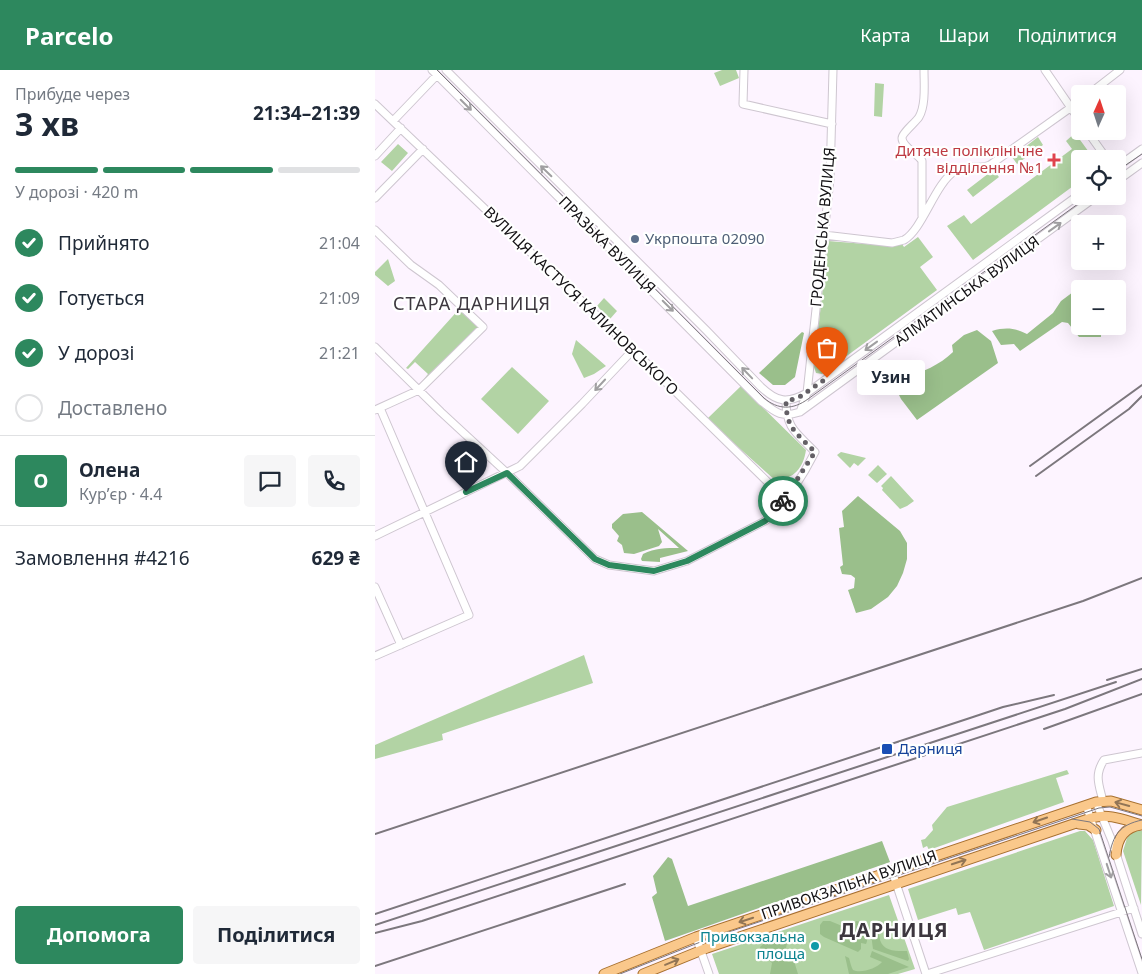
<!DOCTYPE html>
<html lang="uk">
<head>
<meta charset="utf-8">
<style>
  body { margin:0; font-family:"Noto Sans",sans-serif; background:#f6f6f7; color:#1f2937; height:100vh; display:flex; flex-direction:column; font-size:19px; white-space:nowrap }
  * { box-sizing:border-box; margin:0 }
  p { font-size:16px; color:#747a83 }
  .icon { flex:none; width:28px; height:28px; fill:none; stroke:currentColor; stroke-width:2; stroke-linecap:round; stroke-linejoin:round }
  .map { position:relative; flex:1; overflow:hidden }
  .sheet { display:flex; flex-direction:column; background:#fff; width:375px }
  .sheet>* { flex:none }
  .needle { width:32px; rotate:3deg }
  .tools { position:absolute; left:696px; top:15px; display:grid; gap:10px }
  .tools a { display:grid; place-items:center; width:55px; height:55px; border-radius:5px; background:#fff; box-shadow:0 5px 20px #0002; font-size:25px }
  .pin { position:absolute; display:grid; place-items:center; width:42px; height:42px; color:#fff; margin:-51px -21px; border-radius:50% 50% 50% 0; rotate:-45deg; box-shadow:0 0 5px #0007 }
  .pin .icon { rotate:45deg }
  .courier { position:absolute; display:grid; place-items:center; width:50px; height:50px; margin:-25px; border:4px solid #2d885e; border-radius:50%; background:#fff; color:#222; box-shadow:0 1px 6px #0007 }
  .bubble { position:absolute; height:35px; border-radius:5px; background:#fff; box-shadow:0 5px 20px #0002; font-size:16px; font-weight:700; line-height:35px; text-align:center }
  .summary em { font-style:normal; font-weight:700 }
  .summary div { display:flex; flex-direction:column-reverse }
  .summary { display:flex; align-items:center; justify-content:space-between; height:85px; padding:0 15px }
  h1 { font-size:32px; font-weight:700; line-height:38px }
  .bar { display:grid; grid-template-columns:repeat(4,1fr); gap:8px 5px; align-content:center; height:60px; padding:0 15px }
  .bar i { height:6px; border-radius:4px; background:#e0e1e3 }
  .bar .current { background:#2d885e }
  .bar p { grid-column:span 4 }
  .line { display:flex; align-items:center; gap:12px; padding:0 15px; border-top:1px solid #e0e1e3 }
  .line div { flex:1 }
  .round { display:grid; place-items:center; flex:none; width:52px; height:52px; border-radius:5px; background:#f6f6f7 }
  ol { padding:0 15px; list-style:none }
  li { display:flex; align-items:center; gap:15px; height:55px }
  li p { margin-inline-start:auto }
  li .icon { padding:5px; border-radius:50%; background:#2d885e; color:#fff; stroke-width:4 }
  li:last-child { color:#747a83 }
  li i { width:28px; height:28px; border:2px solid #e0e1e3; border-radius:50% }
  .button { display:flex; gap:10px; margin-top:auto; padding:10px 15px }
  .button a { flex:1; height:58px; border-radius:5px; background:#2d885e; color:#fff; font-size:20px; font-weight:700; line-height:58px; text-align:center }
  .button a+a { background:#f6f6f7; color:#1f2937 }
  header { display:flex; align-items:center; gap:30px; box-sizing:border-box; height:70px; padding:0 25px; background:#2d885e; color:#fff }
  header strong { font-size:24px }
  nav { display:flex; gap:28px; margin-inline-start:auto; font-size:18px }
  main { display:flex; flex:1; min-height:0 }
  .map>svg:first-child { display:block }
</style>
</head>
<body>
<header>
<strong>Parcelo</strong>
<nav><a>Карта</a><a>Шари</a><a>Поділитися</a></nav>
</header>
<main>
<section class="sheet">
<div class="summary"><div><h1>3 хв</h1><p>Прибуде через</p></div><em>21:34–21:39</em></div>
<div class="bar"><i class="current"></i><i class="current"></i><i class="current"></i><i></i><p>У дорозі · 420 m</p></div>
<ol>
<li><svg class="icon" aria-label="check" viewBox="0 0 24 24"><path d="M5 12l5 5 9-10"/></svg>Прийнято<p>21:04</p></li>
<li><svg class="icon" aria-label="check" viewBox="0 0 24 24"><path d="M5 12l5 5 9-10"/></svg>Готується<p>21:09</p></li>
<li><svg class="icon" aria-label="check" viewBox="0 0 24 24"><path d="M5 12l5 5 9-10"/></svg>У дорозі<p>21:21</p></li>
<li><i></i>Доставлено</li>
</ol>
<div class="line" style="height:90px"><b class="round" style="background:#2d885e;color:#fff">О</b><div><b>Олена</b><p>Кур’єр · 4.4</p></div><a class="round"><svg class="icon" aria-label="chat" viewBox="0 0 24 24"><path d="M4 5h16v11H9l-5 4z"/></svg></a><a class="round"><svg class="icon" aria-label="phone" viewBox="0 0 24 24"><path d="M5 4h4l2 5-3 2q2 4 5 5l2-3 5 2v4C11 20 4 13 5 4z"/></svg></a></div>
<div class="line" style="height:65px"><div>Замовлення #4216</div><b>629 ₴</b></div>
<div class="button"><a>Допомога</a><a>Поділитися</a></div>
</section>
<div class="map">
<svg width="767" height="904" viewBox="0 0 767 904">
  <rect width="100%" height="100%" fill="#fdf4ff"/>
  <path fill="#b2d3a4" d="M347 0H361L364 8 345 16 339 3Z
    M500 13 509 14 507 47 499 46Z
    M700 63 719 89H705V111L598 190 572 156 589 145 596 154 697 79 691 71Z
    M663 67 668 75 642 94 637 87Z
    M23 74 33 83 17 101 6 92Z
    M618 100 624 107 598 127 592 120Z
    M543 167 558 187 545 197 562 220 447 304 441 303 439 297 453 171 516 176 527 174 529 177Z
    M13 189 20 211 13 216 0 205V202Z
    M229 228 242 241 235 249 222 236Z
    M86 237 105 256 47 315 45 314 53 304 40 292 33 299 31 298Z
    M201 270 231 296 219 304 209 308 197 284Z
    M137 297 174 331 143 364 106 329Z
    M366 316 431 380C428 399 419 408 401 411L332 349Z
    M466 382 491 388 483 396 479 393 475 398 462 385Z
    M503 395 512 404 502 413 493 405Z
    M516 406 539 431 532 436 525 439 507 420 508 418 506 416Z
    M209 585 218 613 67 664 68 670 0 689V675Z
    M692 700 694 704 681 708 689 732 554 780 552 776 548 778 546 770 550 769 558 760 557 755 572 737Z
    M764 760 767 761 766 835 748 781 752 768 756 763Z
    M705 761H710L718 770 739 836 609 880 595 842 583 845 581 838 543 850 533 819Z
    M514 825 540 899 523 904H344L337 884Z"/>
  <path fill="#9abf8b" d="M698 222 704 226 701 231 705 236V256H726V267H704L693 253 687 252 645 281 639 274 626 275 617 261C631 257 640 258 652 264L678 243 686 231Z
    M602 260 616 271 623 293 542 350 526 329 522 321 504 312 512 302H520L530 308C547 302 565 295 578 282L577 275 589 265Z
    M427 262 429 263 420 307 410 315H398L384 303Z
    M483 426 525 461 532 473V489L528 503 522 516 513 527 496 539 481 543 473 520 479 518 480 508 476 505 467 504 465 497 468 495 464 458 469 457 467 441Z
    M267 442 313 481 285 488V492L267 491 266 489 268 484C280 478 291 478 304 478L283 459 287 472 284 476 259 484 249 483 247 475 242 471 244 466 237 458V454L248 444Z
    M507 771 515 792 290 871 277 827 282 823 278 806 293 787 297 789 313 836Z
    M448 851H455L477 860 479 857 481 851 486 852C491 857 494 868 491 874L486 873V879L483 882 449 867 445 864V855Z
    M500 859C505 863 504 865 505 870 509 882 521 881 532 881L534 889 533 891 498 879 496 864Z
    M408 862 413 869 409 887 413 892 419 891 423 904H395L397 893 392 888 387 887 385 877 399 865Z
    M497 881 534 897 513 904H474L470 886 474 888C475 891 476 897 478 900 486 904 502 898 507 892L495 887Z"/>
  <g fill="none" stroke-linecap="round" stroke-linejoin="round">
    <defs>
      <path id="minor" d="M57 0 386 331C401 343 406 348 425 342L722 126
        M71 0 331 260 386 317C402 332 412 334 432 323L705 124
        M369 0 368 34 457 54
        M670 0 705 51
        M714 24 745 0
        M0 34 258 280 410 429
        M18 51 62 5
        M712 61 732 89
        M0 86 26 58
        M742 97 767 79
        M742 111 767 93
        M0 128 48 79
        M547 146V91C543 84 527 77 527 68 527 63 541 52 544 47 551 35 549 14 549 0
        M0 160 36 195 64 215 108 257 44 320 0 340
        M449 165 517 173C521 172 525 171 529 170 548 159 560 113 580 101 590 94 604 100 615 95L705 31
        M0 277 66 342 132 403 220 489 234 495 279 501 312 491 390 451C408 439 430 402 440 382 422 363 411 359 411 331
        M425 342 432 323 455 109 458 0
        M0 466 145 396 207 334 258 280
        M0 517 26 575
        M0 586 94 545 5 338
        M728 731C724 715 719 705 729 690L767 683
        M721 732 737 771 767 864
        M711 735 767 903
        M517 801 551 904
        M321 867 334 904
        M552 904 759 838"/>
      <path id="major" d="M704 754 713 755 721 760
        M741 785C742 769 749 757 766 755
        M229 904 321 867 721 732 736 731 767 740
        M268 904 332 878 716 748C735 743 749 750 767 755"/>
    </defs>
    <use href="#minor" stroke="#cec6d0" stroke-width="9"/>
    <use href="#major" stroke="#a7702f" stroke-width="11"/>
    <use href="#minor" stroke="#fff" stroke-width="7"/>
    <use href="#major" stroke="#fac88b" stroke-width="9"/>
    <path stroke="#7c777d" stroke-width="1" d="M62 0 389 328C403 340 418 340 433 329L714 126
      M742 101 767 84
      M697 749 715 752 724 759 767 889
      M734 787C738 765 744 755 767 750
      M245 904 333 869 724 738 735 737 767 746"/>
    <path stroke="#7c777d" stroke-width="2" d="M655 396 767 315
      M661 406 754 339 767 326
      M732 610 767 599
      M669 659 767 624
      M0 764 708 531 767 508
      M0 844 595 648 628 637 679 625
      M0 855 741 612
      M0 863 47 851 690 639 767 609
      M0 896 250 814"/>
  </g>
  <defs><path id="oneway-shaft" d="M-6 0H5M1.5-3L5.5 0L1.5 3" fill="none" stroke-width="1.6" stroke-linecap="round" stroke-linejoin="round" transform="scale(1.25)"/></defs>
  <g stroke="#a09fa1">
    <use href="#oneway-shaft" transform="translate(91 35) rotate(45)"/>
    <use href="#oneway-shaft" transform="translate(171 101) rotate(-136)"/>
    <use href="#oneway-shaft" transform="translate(680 157) rotate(-36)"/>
    <use href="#oneway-shaft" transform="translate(293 236) rotate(45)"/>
    <use href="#oneway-shaft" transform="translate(496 276) rotate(144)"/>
    <use href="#oneway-shaft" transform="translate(372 303) rotate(-134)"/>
    <use href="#oneway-shaft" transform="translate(225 315) rotate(133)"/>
    <use href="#oneway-shaft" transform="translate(734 801) rotate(72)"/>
  </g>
  <g stroke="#927555">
    <use href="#oneway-shaft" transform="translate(747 734) rotate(-165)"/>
    <use href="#oneway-shaft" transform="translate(665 750) rotate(161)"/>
    <use href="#oneway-shaft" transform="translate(584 792) rotate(-18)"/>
    <use href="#oneway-shaft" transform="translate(371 850) rotate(162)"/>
    <use href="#oneway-shaft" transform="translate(297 892) rotate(-23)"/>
  </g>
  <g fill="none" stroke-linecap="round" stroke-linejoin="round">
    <path stroke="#646066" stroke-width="5" stroke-dasharray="0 9" d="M408 431 440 382C422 363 411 359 411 331L423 328 452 308"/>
    <path stroke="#2d885e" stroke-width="6" d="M91 422 132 403 220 489 234 495 279 501 312 491 390 451 395 447 408 431"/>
  </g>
  <path fill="#e0444e" stroke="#fff" stroke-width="2" d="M676.5 82.5h5v5h5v5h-5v5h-5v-5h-5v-5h5z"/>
  <circle fill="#5c6f8a" stroke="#fff" stroke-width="2" cx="260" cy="169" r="5"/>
  <rect fill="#1a4fb4" stroke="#fff" stroke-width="2" x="506" y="673" width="12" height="12" rx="2.5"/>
  <circle fill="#0f9aa8" stroke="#fff" stroke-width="2" cx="440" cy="876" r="5"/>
  <g text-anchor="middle" stroke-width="4.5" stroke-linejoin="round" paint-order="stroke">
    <g font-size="15" fill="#be3a42" stroke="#fff" text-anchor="end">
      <text x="668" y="86">Дитяче поліклінічне<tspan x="668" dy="17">відділення №1</tspan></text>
    </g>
    <g font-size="15" fill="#121013" stroke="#fff">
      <text transform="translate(448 157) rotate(-85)" y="5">ГРОДЕНСЬКА ВУЛИЦЯ</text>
      <text transform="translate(232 175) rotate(45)" y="5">ПРАЗЬКА ВУЛИЦЯ</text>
      <text transform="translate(592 221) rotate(-36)" y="5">АЛМАТИНСЬКА ВУЛИЦЯ</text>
      <text transform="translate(206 231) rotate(44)" y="5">ВУЛИЦЯ КАСТУСЯ КАЛИНОВСЬКОГО</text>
      <text transform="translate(474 815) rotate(-19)" y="5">ПРИВОКЗАЛЬНА ВУЛИЦЯ</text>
    </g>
    <g font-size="15" fill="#4e5e75" stroke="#fff" text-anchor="start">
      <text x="270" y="174">Укрпошта 02090</text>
    </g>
    <g font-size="15" fill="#164399" stroke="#fff" text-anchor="start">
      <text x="523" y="684">Дарниця</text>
    </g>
    <g font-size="15" fill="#0d838f" stroke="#fff" text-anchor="end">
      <text x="430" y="872">Привокзальна<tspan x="430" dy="17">площа</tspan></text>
    </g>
    <g font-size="18" letter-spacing="1" fill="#3d373f" stroke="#fff">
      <text x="97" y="240">СТАРА ДАРНИЦЯ</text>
    </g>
    <g font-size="20" font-weight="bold" letter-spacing="1" fill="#3d373f" stroke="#fff">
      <text x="519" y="867">ДАРНИЦЯ</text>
    </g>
  </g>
</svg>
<div class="tools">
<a><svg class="needle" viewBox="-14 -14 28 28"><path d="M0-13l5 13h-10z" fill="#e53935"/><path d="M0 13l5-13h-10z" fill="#747a83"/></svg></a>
<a><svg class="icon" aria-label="locate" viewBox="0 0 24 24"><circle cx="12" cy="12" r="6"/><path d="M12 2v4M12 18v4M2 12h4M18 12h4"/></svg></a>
<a>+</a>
<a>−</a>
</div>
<div class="pin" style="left:452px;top:308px;background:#ea580c"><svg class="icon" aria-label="bag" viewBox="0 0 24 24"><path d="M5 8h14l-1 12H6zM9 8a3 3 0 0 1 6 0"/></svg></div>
<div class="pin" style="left:91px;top:422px;background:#1f2937"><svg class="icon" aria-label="home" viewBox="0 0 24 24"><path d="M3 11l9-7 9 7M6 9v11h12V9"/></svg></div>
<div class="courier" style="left:408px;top:431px"><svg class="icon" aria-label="bike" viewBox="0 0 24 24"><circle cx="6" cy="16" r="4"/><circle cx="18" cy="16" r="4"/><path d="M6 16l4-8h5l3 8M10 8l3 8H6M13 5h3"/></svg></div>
<div class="bubble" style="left:482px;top:290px;width:68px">Узин</div>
</div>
</main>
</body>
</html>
